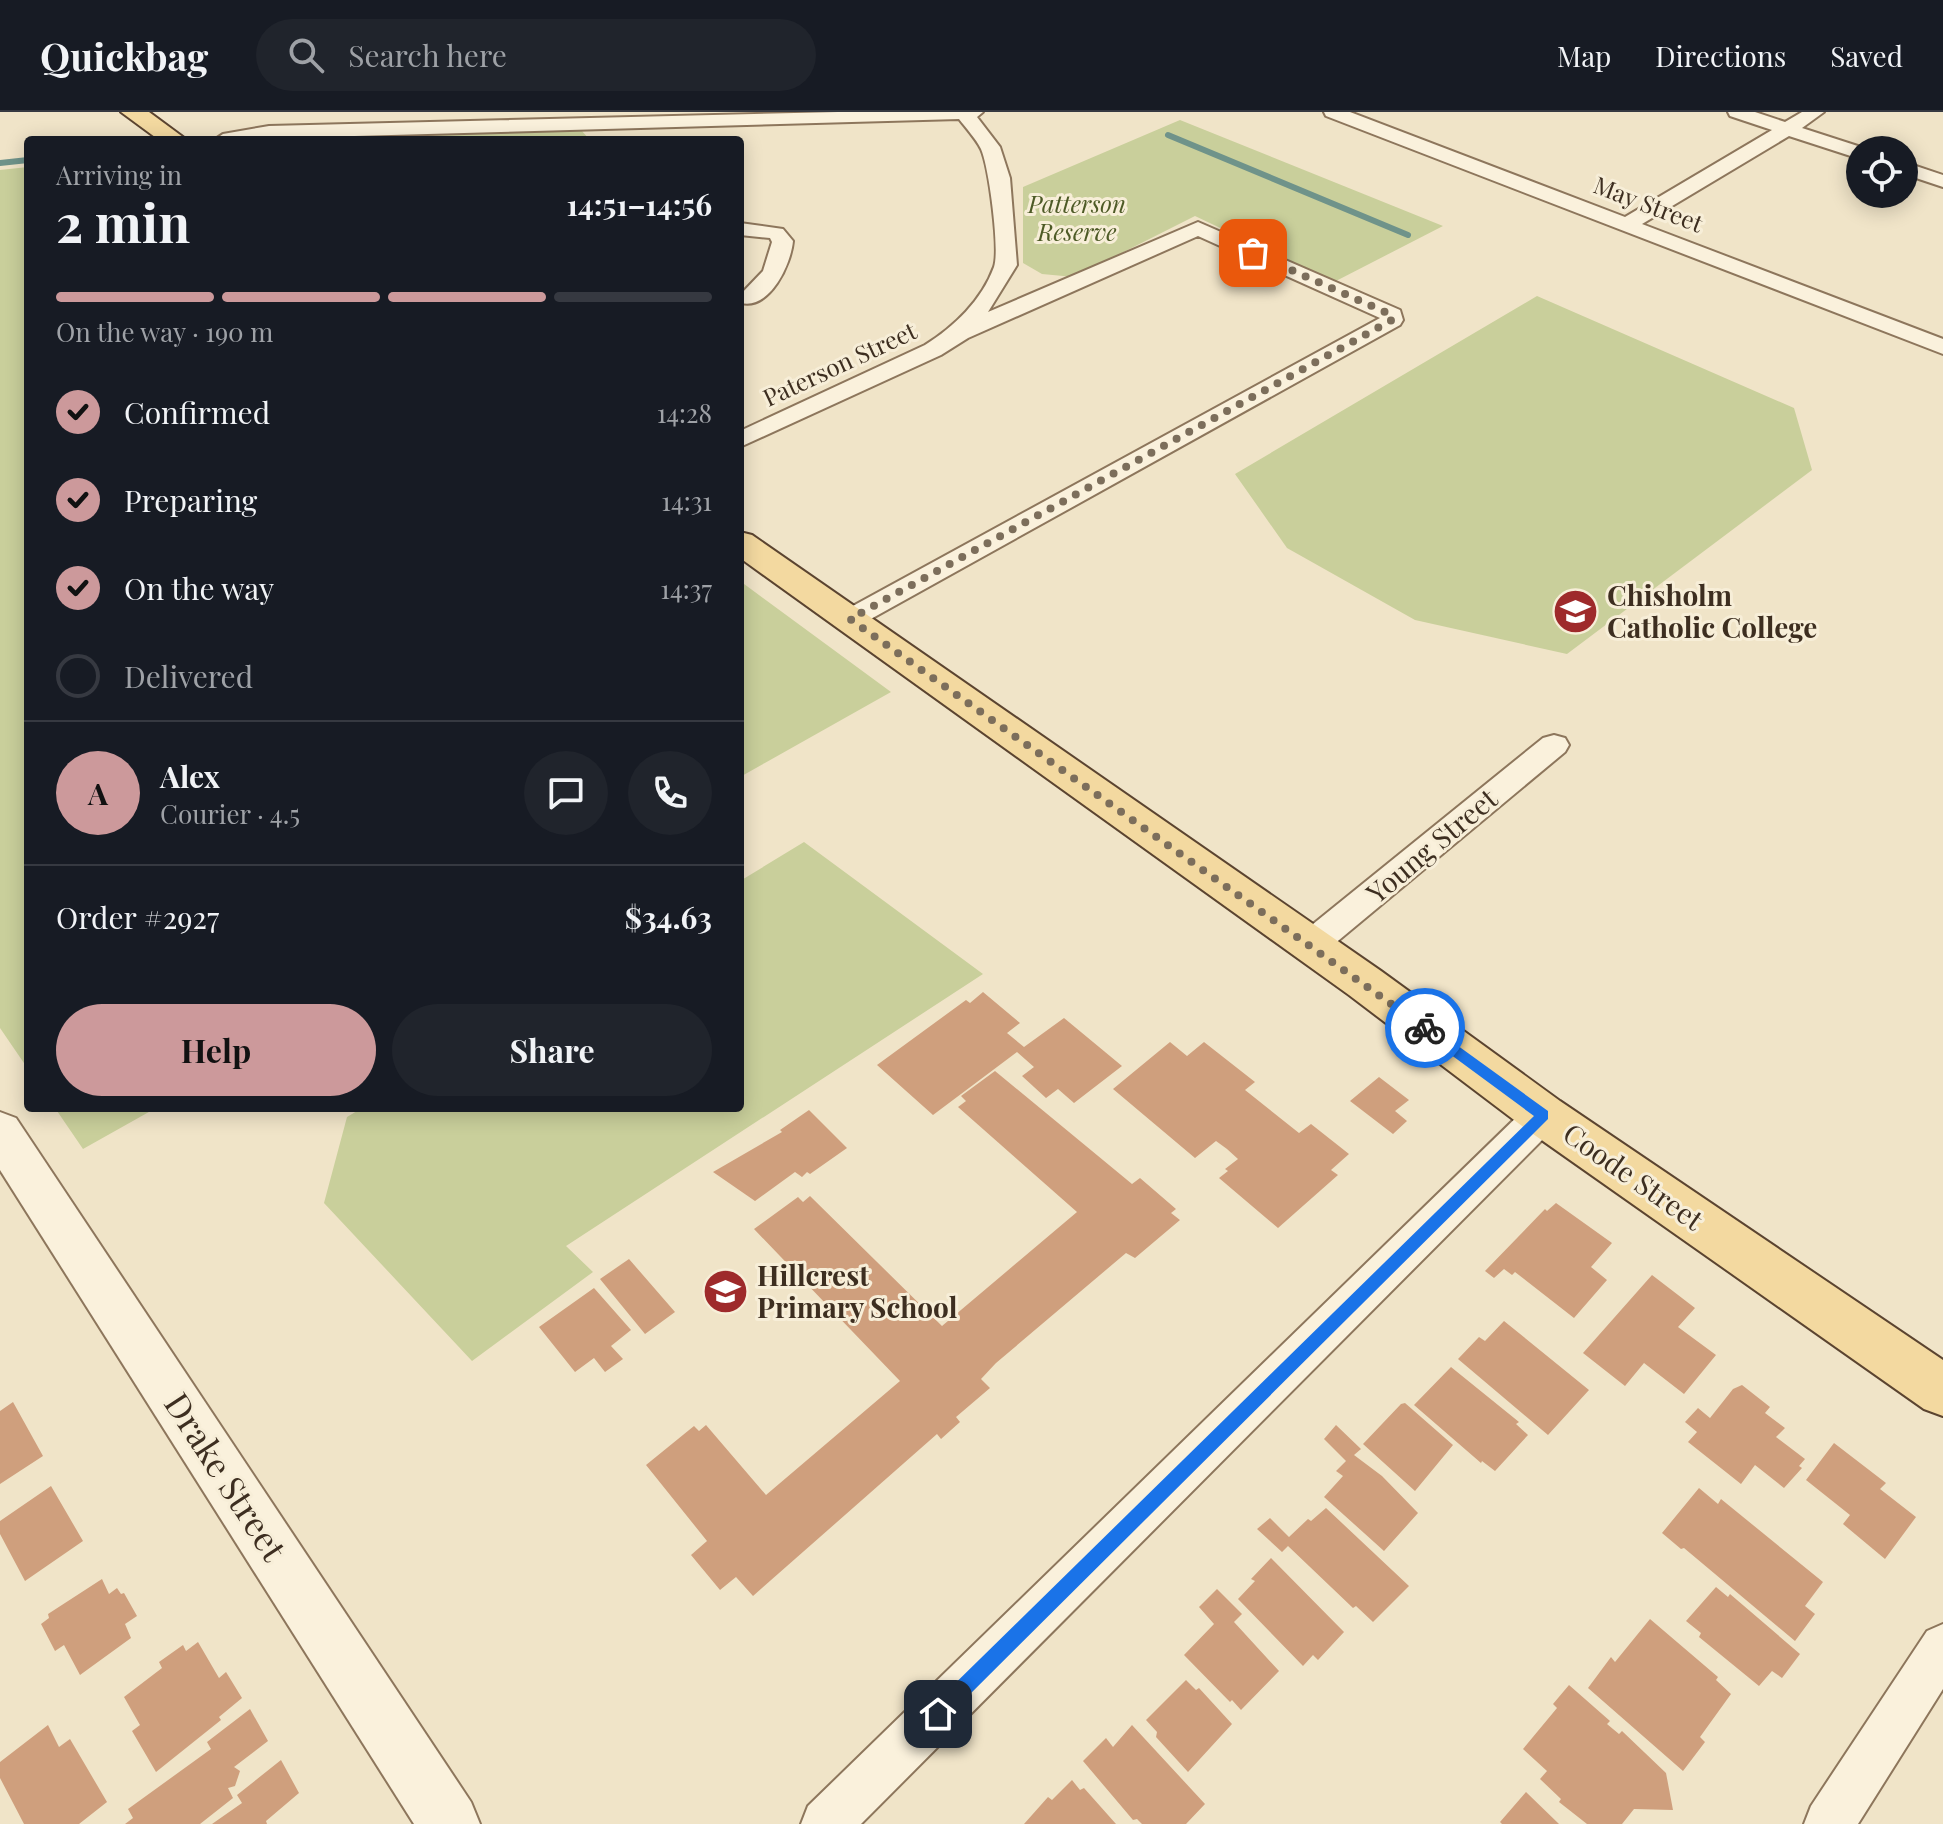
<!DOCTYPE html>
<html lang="en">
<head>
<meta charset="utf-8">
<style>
  body { margin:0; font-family:"Playfair Display",serif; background:#20242c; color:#f1f3f6; height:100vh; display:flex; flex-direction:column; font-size:30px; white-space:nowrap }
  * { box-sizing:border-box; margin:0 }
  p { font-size:26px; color:#9ea1a6 }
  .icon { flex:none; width:44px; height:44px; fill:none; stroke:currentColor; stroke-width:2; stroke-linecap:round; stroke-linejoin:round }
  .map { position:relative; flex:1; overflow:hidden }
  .details { position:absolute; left:24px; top:24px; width:720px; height:976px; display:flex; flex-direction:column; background:#171b24; border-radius:8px; box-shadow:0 4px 20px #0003 }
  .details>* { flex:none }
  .fabs { position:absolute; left:1846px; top:24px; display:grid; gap:16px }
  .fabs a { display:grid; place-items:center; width:72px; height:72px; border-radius:50%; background:#171b24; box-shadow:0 4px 20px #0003; font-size:40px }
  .pin { position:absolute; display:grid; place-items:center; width:68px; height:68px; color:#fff; margin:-34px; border-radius:16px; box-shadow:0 4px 12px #0006 }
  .courier { position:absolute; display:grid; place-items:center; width:80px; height:80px; margin:-40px; border:6px solid #1a73e8; border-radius:50%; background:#fff; color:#222; box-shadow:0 2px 10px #0007 }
  .summary em { font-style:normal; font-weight:700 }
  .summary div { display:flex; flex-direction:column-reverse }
  .summary { display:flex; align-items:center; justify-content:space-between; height:136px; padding:0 32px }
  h1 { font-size:52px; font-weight:700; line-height:60px }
  .bar { display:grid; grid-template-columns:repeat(4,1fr); gap:12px 8px; align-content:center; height:96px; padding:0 32px }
  .bar i { height:10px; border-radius:6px; background:#363941 }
  .bar .current { background:#cc999b }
  .bar p { grid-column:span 4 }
  .line { display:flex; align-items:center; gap:20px; padding:0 32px; border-top:2px solid #363941 }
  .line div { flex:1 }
  .round { display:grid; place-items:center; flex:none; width:84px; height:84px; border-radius:42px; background:#20242c }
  ol { padding:0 32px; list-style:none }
  li { display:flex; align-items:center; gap:24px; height:88px }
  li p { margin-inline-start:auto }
  li .icon { padding:8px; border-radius:50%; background:#cc999b; color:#111; stroke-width:4 }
  li:last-child { color:#9ea1a6 }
  li i { width:44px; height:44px; border:4px solid #363941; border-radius:50% }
  .action { display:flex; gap:16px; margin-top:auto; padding:16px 32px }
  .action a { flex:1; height:92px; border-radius:48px; background:#cc999b; color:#111; font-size:32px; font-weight:700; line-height:92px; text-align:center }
  .action a+a { background:#20242c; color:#f1f3f6 }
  header { display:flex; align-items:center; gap:48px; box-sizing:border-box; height:112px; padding:0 40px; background:#171b24; border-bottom:2px solid #363941 }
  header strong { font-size:38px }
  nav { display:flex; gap:44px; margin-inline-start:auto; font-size:28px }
  .search { width:560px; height:72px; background:#20242c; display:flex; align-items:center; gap:20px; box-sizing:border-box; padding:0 28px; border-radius:44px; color:#9ea1a6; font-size:30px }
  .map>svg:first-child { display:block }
</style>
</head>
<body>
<header>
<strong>Quickbag</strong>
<div class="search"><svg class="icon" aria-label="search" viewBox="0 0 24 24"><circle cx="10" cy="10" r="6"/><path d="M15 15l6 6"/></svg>Search here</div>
<nav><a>Map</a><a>Directions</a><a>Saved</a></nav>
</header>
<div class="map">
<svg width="1943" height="1712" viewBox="0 0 1943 1712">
  <rect width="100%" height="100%" fill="#f0e4c8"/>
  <path fill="#c9cf9b" d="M1180 8 1443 114 1334 170 1195 104 1074 165 1042 162 1023 151V75Z
    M581 18 590 28H260L279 24Z
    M28 55V957L0 916V58Z
    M1537 184 1794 296 1812 358 1567 542 1415 508 1287 436 1235 362Z
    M740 469 891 580 740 665Z
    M804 730 983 862 566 1134 593 1160 472 1249 324 1091 347 1005 362 996H740V769Z
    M55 996H156L83 1037Z"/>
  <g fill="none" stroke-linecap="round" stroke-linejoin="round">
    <path stroke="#6f938a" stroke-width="6" d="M1168 23 1408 123
      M0 51 28 48"/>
  </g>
  <path fill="#cf9f7d" d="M983 880 1020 911 1007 921 1024 935 1064 906 1122 954 1074 991 1058 977 1046 986 1022 964 1034 955 1017 940 933 1003 877 953 966 888 970 891Z
    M1170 930 1187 944 1204 930 1255 970 1245 978 1299 1021 1311 1012 1349 1042 1331 1058 1338 1063 1278 1116 1219 1066 1228 1059 1225 1057 1238 1047 1227 1037 1216 1029 1195 1046 1113 977Z
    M995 959 1132 1072 1140 1066 1176 1097 1171 1101 1180 1108 1135 1146 1126 1141 996 1251 981 1267 990 1276 956 1305 960 1310 941 1327 937 1322 753 1484 736 1465 720 1478 691 1443 707 1429 646 1353 694 1314 699 1319 706 1313 766 1383 900 1269 754 1117 798 1085 803 1090 810 1084 942 1214 1077 1100 958 995 966 989 961 984Z
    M1379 965 1409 988 1395 999 1407 1009 1393 1022 1350 989Z
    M809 998 847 1036 810 1062 807 1060 802 1065 795 1060 755 1089 713 1060 782 1020 780 1018Z
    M1556 1091 1612 1131 1591 1155 1607 1168 1574 1206 1515 1160 1512 1163 1504 1157 1494 1166 1485 1159 1545 1097 1547 1099Z
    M629 1147 675 1200 645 1222 600 1167Z
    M1652 1163 1695 1196 1678 1215 1716 1243 1684 1282 1644 1251 1625 1274 1583 1241Z
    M594 1176 631 1218 611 1234 623 1247 605 1260 594 1246 575 1260 539 1215Z
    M1504 1209 1589 1278 1548 1323 1458 1247 1479 1225 1485 1229Z
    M1451 1255 1519 1310 1516 1312 1528 1323 1495 1359 1482 1349 1481 1351 1414 1293Z
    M1742 1273 1770 1295 1765 1301 1785 1316 1776 1325 1805 1347 1799 1354 1802 1356 1784 1376 1755 1353 1741 1372 1688 1330 1697 1320 1685 1310 1698 1296 1710 1306 1733 1277Z
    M13 1290 43 1344 0 1372V1299Z
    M1405 1291 1453 1333 1415 1379 1363 1332 1401 1292Z
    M1336 1313 1361 1337 1354 1343 1382 1364 1418 1401 1384 1439 1324 1385 1343 1364 1336 1359 1346 1349 1324 1327Z
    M1834 1331 1886 1371 1880 1377 1916 1405 1885 1447 1843 1412 1850 1403 1806 1368Z
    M51 1374 83 1429 25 1469 0 1422V1409Z
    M1699 1376 1718 1392 1721 1387 1823 1470 1805 1494 1815 1502 1795 1529 1684 1436 1681 1437 1662 1421Z
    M1326 1396 1409 1474 1373 1510 1356 1494 1353 1496 1288 1434 1282 1440 1257 1417 1270 1406 1289 1425 1308 1407 1311 1409Z
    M1271 1446 1344 1520 1318 1548 1313 1543 1303 1554 1238 1487 1255 1469 1251 1467Z
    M102 1467 109 1482 117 1476 121 1482 124 1481 137 1504 125 1512 131 1526 80 1563 64 1533 55 1539 41 1512 49 1506 48 1502Z
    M1716 1475 1728 1485 1730 1482 1800 1542 1782 1566 1772 1559 1759 1574 1699 1525 1701 1521 1686 1509Z
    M1217 1477 1242 1502 1234 1510 1279 1559 1241 1598 1232 1588 1230 1590 1184 1543 1214 1512 1199 1495Z
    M1650 1507 1718 1565 1716 1568 1731 1582 1700 1625 1705 1630 1683 1659 1588 1576 1611 1545 1615 1550Z
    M198 1530 219 1566 226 1560 242 1586 219 1605 221 1608 156 1660 132 1619 140 1613 124 1585 162 1556 159 1550 183 1533 186 1539Z
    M1186 1568 1196 1578 1199 1576 1232 1612 1188 1660 1156 1625 1157 1620 1146 1608Z
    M1569 1573 1610 1609 1607 1612 1619 1622 1622 1619 1666 1661 1673 1698 1634 1697 1622 1712H1587L1559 1690 1561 1687 1540 1667 1547 1659 1523 1637 1557 1596 1553 1592Z
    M250 1597 268 1629 234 1655 240 1659 235 1674 228 1676 233 1686 200 1712H125L133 1706 128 1697 211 1637 207 1630Z
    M48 1613 59 1635 70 1627 107 1690 79 1712H24L0 1666V1650Z
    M1132 1613 1205 1692 1186 1712H1142L1137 1707 1133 1708 1083 1649 1106 1626 1113 1635Z
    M281 1648 299 1681 266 1709 267 1712H212L242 1691 237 1683Z
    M1072 1668 1080 1678 1084 1676 1116 1712H1024L1048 1685 1052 1688Z
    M1526 1680 1559 1712H1502L1500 1710Z"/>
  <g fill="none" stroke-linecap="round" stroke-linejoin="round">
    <defs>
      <path id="minor" d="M838 0H983L977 5 1000 35 1010 66 1017 153 988 200 1198 110 1400 198 1403 208 1400 213 860 513 850 516 840 513 836 507 840 501 1380 206 1198 124 968 226 941 243 740 335V319L925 233C954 215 982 188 994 155 1000 138 989 55 981 37 976 27 966 16 959 7L214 28 223 22 269 14Z
        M1324 0H1350L1625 105 1772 18 1730 4 1728 0H1755L1785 10 1802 0H1824L1802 16 1867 37 1860 38V47L1789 24 1642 112 1943 227V242L1326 4Z
        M1904 50 1943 63V75L1904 62Z
        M740 111 783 117 793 129C791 152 770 198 741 191L740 183 763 159 772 130 770 126 740 123Z
        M1554 623 1565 626 1569 633 1565 640 1321 843 1309 847 1297 843 1292 834 1297 825 1543 626Z
        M1543 988 1556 992 1561 1003 1556 1014 861 1712H801L808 1694 1530 992Z
        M1943 1512V1577L1858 1712H1804L1811 1694 1927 1519Z"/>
      <path id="tertiary" d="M0 1000 16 1006 471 1690 480 1712H414L0 1058Z"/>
      <path id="primary" d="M121 0H149L187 28H159Z
        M740 420 752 423 1381 859 1560 989 1943 1248V1304L1924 1297 1526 1017 1349 883 740 446Z"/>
    </defs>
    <use href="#minor" stroke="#8d765c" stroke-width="4"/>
    <use href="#tertiary" stroke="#8d765c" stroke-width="4"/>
    <use href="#primary" stroke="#5b4430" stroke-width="4"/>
    <use href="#minor" fill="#faf1dc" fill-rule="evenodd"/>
    <use href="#tertiary" fill="#faf1dc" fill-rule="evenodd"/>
    <use href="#primary" fill="#f3d9a0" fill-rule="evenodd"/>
  </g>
  <path fill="#1a73e8" d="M1425 910 1548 999V1007L944 1608 938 1611 931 1608 929 1602 931 1595 1534 1004 1420 920 1419 916Z"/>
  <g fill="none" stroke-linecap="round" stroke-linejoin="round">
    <path stroke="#7c6e5b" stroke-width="8" stroke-dasharray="0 14.4" d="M1253 141 1392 203V208L850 507 1425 916"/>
  </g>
  <defs>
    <symbol id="school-disc" viewBox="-11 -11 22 22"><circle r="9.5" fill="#9e2a2b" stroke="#f7eed8"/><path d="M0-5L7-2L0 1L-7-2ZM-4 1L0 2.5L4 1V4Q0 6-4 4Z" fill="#fff"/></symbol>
  </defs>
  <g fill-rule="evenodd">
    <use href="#school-disc" x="1550" y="474" width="51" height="51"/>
    <use href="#school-disc" x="700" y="1154" width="51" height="51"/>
  </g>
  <g text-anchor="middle" stroke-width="6" stroke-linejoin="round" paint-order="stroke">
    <g font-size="24" font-style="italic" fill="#4d5a26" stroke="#f7eed8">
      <text x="1077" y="101">Patterson<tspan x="1077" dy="28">Reserve</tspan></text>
    </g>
    <g font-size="24" fill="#3d2e20" stroke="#f7eed8">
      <text transform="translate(1648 93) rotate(21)" y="8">May Street</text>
      <text transform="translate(840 253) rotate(-25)" y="8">Paterson Street</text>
    </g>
    <g font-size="28" font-weight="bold" fill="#3d2e20" stroke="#f7eed8" text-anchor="start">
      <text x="1607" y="494">Chisholm<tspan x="1607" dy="32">Catholic College</tspan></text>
      <text x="757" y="1174">Hillcrest<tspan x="757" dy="32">Primary School</tspan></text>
    </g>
    <g font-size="28" fill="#3d2e20" stroke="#f7eed8">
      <text transform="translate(1432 734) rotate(-40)" y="10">Young Street</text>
      <text transform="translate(1633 1065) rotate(35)" y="10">Coode Street</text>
    </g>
    <g font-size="34" fill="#3d2e20" stroke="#f7eed8">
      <text transform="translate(225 1365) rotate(57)" y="12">Drake Street</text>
    </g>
  </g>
</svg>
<div class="fabs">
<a><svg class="icon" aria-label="locate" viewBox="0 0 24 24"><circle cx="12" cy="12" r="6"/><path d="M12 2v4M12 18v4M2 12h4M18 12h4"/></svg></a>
</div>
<div class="pin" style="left:1253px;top:141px;background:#ea580c"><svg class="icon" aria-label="bag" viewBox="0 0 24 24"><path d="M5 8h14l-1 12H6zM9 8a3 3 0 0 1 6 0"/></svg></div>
<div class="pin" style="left:938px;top:1602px;background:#1f2937"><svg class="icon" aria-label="home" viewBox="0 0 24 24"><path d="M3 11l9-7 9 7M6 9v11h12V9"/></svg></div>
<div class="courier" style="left:1425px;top:916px"><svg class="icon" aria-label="bike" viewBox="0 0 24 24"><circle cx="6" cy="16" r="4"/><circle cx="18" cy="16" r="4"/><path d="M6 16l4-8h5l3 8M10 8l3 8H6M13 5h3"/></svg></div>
<section class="details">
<div class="summary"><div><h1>2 min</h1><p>Arriving in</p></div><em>14:51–14:56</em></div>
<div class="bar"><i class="current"></i><i class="current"></i><i class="current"></i><i></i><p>On the way · 190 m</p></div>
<ol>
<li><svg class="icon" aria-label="check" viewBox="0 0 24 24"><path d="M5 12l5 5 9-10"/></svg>Confirmed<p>14:28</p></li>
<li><svg class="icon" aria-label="check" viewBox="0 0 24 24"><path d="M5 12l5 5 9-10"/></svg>Preparing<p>14:31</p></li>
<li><svg class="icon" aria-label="check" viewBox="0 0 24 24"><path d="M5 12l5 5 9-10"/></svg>On the way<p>14:37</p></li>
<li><i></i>Delivered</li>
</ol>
<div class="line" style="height:144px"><b class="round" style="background:#cc999b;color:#111">A</b><div><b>Alex</b><p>Courier · 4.5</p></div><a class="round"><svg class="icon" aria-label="chat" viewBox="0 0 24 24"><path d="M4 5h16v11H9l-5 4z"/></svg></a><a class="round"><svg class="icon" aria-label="phone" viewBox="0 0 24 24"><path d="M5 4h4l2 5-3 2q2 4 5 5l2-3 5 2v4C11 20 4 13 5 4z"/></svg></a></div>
<div class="line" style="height:104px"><div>Order #2927</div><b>$34.63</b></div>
<div class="action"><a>Help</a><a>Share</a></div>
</section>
</div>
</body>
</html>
